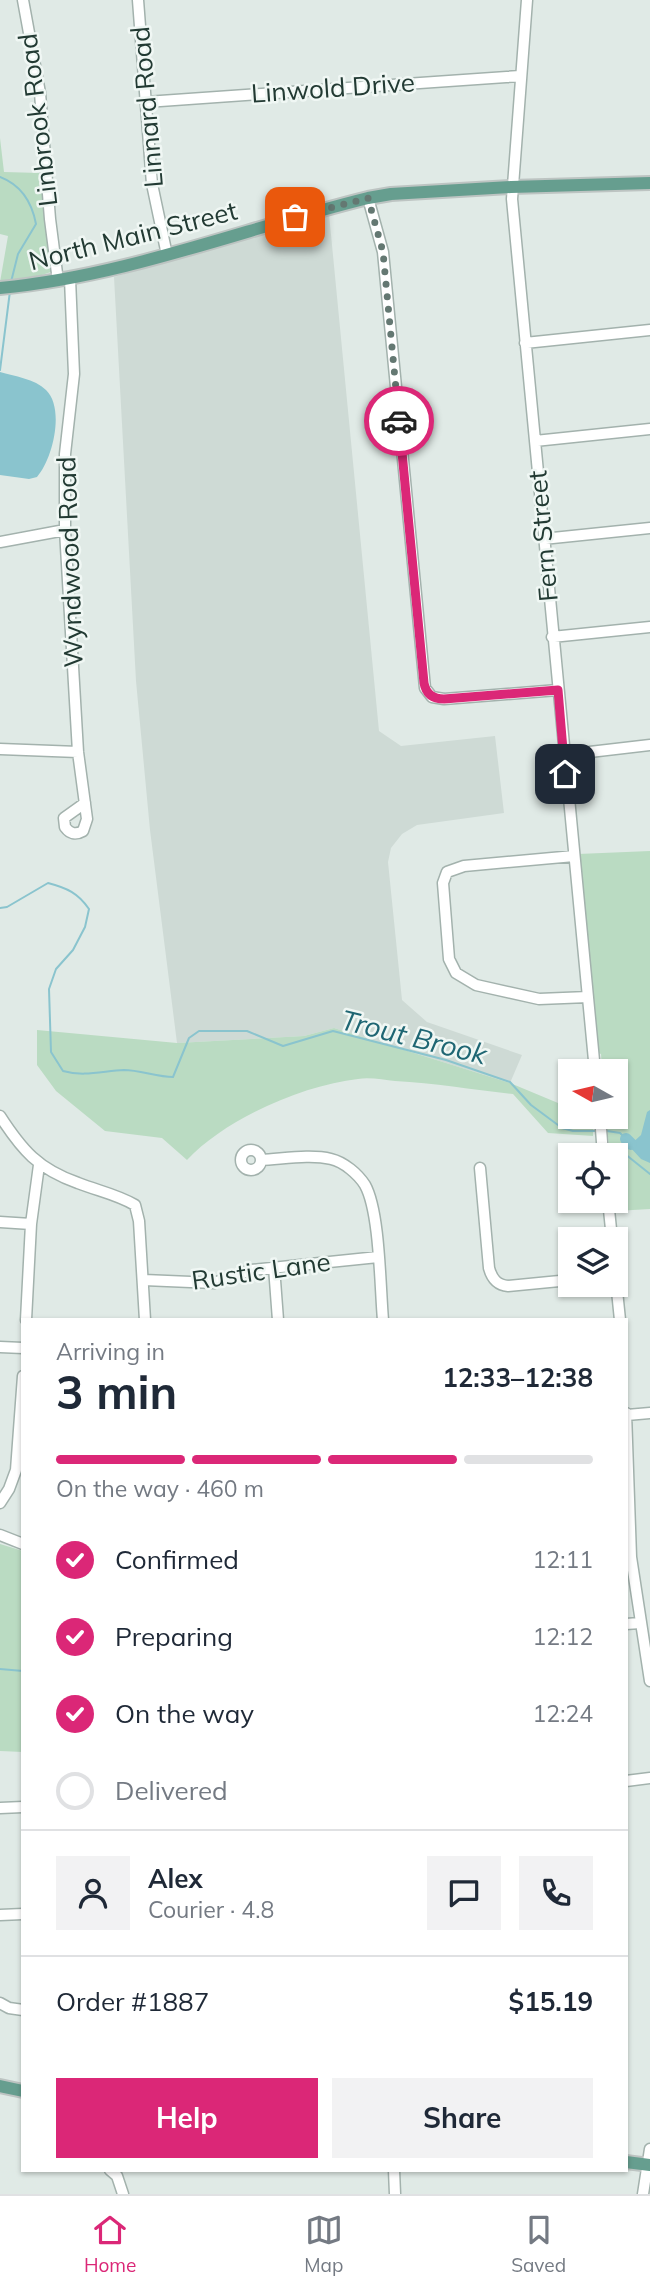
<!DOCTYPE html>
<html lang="en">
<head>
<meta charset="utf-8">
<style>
  body { margin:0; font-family:Mulish,sans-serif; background:#f2f2f3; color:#1f2937; height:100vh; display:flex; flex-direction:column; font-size:26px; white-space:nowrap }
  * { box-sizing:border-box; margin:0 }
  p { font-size:23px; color:#747a83 }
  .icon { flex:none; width:38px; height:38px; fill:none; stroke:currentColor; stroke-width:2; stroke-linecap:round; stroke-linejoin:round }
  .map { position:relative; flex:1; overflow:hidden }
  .drawer { position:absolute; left:21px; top:1318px; width:607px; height:854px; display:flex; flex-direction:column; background:#fff; border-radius:0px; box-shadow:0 2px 5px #0004 }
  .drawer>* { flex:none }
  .needle { width:46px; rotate:278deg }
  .buttons { position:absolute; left:558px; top:1059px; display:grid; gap:14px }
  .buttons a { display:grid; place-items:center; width:70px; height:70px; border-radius:0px; background:#fff; box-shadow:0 2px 5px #0004; font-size:35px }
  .pin { position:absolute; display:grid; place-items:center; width:60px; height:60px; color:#fff; margin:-30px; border-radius:14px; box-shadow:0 4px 10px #0006 }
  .courier { position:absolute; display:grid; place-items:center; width:70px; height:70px; margin:-35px; border:5px solid #db2777; border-radius:50%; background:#fff; color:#222; box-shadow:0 2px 9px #0007 }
  .headline em { font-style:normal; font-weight:700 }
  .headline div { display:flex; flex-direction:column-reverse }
  .headline { display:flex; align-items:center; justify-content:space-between; height:119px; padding:0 35px }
  h1 { font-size:46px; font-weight:700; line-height:52px }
  .bar { display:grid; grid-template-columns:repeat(4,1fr); gap:10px 7px; align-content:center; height:84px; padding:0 35px }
  .bar i { height:9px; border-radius:5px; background:#e0e1e3 }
  .bar .on { background:#db2777 }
  .bar p { grid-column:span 4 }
  .line { display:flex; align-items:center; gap:18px; padding:0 35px; border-top:2px solid #e0e1e3 }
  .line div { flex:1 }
  .round { display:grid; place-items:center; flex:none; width:74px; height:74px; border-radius:0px; background:#f2f2f3 }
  ol { padding:0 35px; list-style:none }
  li { display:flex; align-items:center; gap:21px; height:77px }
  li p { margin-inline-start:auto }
  li .icon { padding:7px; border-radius:50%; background:#db2777; color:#fff; stroke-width:4 }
  li:last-child { color:#747a83 }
  li i { width:38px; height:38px; border:4px solid #e0e1e3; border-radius:50% }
  .primary-button { display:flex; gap:14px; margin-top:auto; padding:14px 35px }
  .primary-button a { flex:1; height:80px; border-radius:0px; background:#db2777; color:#fff; font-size:28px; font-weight:700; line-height:80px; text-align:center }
  .primary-button a+a { background:#f2f2f3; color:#1f2937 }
  .menu { display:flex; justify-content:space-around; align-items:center; height:98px; border-top:2px solid #e0e1e3; background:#fff; font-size:19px; color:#747a83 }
  .menu a { display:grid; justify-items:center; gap:4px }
  .menu .on { color:#db2777 }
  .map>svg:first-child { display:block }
</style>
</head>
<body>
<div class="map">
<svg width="650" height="2194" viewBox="0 0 650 2194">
  <rect width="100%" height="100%" fill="#e0eae6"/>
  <path fill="#cedad5" d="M329 214 379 731 401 746 495 736 504 813 417 825 402 834 391 848 388 862 402 1000 427 1022 522 1055 510 1083 334 1028 304 1036 177 1043 150 830 136 681 114 277Z"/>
  <path fill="#badbc2" d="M0 138 4 172 40 173 51 272 26 280 0 282 8 236 0 234Z
    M650 851V1209L616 1211V1155H610L606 1117 616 1116V1071H602L601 1054 598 1053 578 854Z
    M334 1028 510 1083 570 1108V1116L594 1118 593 1136 548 1133 513 1094C474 1090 435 1083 395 1081 384 1080 370 1077 358 1079 303 1085 225 1119 187 1160L162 1138 105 1131 56 1091 37 1065V1030L177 1043 304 1036Z
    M0 1544 23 1551V1752L0 1751Z"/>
  <path fill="#8ac4ce" d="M0 372C14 376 35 379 46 390 65 408 53 459 37 477L29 479 0 475Z
    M650 1110V1163L641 1159 629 1146 641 1135 647 1112Z"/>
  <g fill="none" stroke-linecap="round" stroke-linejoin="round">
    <path stroke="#8ac4ce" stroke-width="2" d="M0 177C21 185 32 203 36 224L18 254 11 282
      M0 370 10 291
      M0 908 7 907 48 883C67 888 78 893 89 909L85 927 73 950 56 969 49 989 51 1052 63 1071C84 1077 103 1071 124 1070 140 1070 157 1077 173 1077L189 1038 199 1031H247L283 1046 333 1031 446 1060 510 1082 531 1105 562 1128 573 1131H598
      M607 1131 620 1133 626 1139 625 1154 650 1174
      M0 1669 23 1671"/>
    <path stroke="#8ac4ce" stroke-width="12" d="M626 1139 631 1144"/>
    <defs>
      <path id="minor" d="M23 0 40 93 50 219 58 281
        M138 0 152 184 167 255
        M527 0 512 199 595 1071
        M146 102 520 76
        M368 198 383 252 425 688 432 697 444 699 558 690
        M70 279 74 374 65 454V530L78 752 87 819 83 831C76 835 70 834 65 827L64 818 85 803
        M525 343 650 330
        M535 441 650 429
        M543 539 650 528
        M0 542 65 530
        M552 637 650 627
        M0 749 78 752
        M564 755 650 745
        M574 856 464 866 447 872 443 883 449 959 456 973 476 985 539 999 588 997
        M0 1116C22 1150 38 1169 78 1183 98 1191 116 1194 135 1205L139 1221 145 1320
        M600 1116 603 1155
        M241 1160a10 10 0 1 1 20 0a10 10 0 1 1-20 0Z
        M261 1160C283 1159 310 1154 331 1159 344 1162 358 1174 365 1185 380 1212 380 1287 383 1320
        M480 1168 489 1268C492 1279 497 1285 508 1286L570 1280
        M608 1200 612 1239
        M0 1222 31 1224
        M274 1267 278 1320
        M144 1280 214 1283 251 1270 378 1257
        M616 1281 620 1320
        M26 1320 31 1224 39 1165
        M0 1347 23 1348
        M626 1413 631 1557 650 1681
        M627 1415 650 1413
        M0 1503 9 1489 16 1470 23 1376
        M0 1535 23 1544
        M626 1624 640 1623
        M626 1781 650 1778
        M0 1808 23 1807
        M0 1915 23 1914
        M0 2003 9 2008 23 2010
        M110 2170 117 2176 123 2194
        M394 2170 395 2194
        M643 2194 650 2149"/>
      <path id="major" d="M0 288C127 276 246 228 368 198L391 194 511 187 650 183
        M0 2086 23 2091
        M626 2162 650 2165"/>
    </defs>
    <use href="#minor" stroke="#a3b2ad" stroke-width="13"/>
    <use href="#major" stroke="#bdc4c2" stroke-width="16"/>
    <use href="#minor" stroke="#fff" stroke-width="10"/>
    <use href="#major" stroke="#669e8f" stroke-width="12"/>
  </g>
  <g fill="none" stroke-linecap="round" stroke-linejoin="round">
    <path stroke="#647872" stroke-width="7" stroke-dasharray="0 12.6" d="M295 217 368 198 383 252 399 421"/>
    <path stroke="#db2777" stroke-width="9" d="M399 421 424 683C426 694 433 699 444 699L558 690 565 774"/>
  </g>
  <g text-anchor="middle" stroke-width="5" stroke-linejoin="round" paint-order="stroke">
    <g font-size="26" fill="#223a33" stroke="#f0f7f4">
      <text transform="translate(333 88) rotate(-4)" y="9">Linwold Drive</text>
      <text transform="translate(147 107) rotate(-95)" y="9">Linnard Road</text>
      <text transform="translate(38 120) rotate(-97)" y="9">Linbrook Road</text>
      <text transform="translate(133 236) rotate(-14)" y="9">North Main Street</text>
      <text transform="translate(543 536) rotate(-95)" y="9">Fern Street</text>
      <text transform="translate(70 562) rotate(-92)" y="9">Wyndwood Road</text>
      <text transform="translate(261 1271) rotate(-8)" y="9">Rustic Lane</text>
    </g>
    <g font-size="28" font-style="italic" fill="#1f6673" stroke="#f0f7f4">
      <text transform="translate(414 1037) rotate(14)" y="10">Trout Brook</text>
    </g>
  </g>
</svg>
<div class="buttons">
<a><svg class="needle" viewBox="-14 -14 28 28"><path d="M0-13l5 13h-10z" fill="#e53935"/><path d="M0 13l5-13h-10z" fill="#747a83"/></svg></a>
<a><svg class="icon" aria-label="locate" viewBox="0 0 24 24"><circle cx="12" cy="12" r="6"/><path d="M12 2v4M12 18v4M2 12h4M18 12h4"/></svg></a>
<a><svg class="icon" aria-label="layers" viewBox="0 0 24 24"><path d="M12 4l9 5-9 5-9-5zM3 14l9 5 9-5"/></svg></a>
</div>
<div class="pin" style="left:295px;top:217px;background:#ea580c"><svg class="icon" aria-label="bag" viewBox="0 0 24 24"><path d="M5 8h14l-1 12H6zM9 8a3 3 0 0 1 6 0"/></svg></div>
<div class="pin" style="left:565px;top:774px;background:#1f2937"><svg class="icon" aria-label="home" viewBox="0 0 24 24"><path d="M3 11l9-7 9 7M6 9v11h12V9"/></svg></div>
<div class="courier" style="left:399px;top:421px"><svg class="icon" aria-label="car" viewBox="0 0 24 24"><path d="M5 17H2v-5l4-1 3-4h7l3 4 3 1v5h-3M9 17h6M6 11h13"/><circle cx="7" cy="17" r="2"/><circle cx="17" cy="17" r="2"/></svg></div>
<section class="drawer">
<div class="headline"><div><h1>3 min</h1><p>Arriving in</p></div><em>12:33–12:38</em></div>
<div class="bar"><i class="on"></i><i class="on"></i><i class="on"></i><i></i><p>On the way · 460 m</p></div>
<ol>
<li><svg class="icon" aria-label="check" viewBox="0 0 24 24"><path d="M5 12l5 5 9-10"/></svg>Confirmed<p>12:11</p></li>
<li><svg class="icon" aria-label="check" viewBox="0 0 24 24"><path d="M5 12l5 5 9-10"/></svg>Preparing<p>12:12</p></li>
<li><svg class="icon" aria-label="check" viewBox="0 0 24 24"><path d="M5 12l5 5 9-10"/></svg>On the way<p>12:24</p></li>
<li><i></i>Delivered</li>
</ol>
<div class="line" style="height:126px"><a class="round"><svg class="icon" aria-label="person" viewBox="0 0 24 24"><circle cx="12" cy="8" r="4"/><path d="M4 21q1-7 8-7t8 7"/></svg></a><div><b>Alex</b><p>Courier · 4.8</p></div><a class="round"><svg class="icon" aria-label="chat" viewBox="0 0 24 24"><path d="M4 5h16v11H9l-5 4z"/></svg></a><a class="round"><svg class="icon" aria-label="phone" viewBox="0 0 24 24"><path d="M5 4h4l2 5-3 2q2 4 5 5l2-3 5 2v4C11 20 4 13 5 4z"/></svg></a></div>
<div class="line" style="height:91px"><div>Order #1887</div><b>$15.19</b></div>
<div class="primary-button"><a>Help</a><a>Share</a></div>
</section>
</div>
<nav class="menu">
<a class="on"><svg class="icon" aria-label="home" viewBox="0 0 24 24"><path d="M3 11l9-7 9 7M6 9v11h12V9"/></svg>Home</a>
<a><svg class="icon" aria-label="map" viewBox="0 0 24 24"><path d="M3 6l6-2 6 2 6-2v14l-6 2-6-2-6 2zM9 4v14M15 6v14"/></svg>Map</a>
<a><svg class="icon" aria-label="saved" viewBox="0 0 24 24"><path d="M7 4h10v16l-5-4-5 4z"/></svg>Saved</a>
</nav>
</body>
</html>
